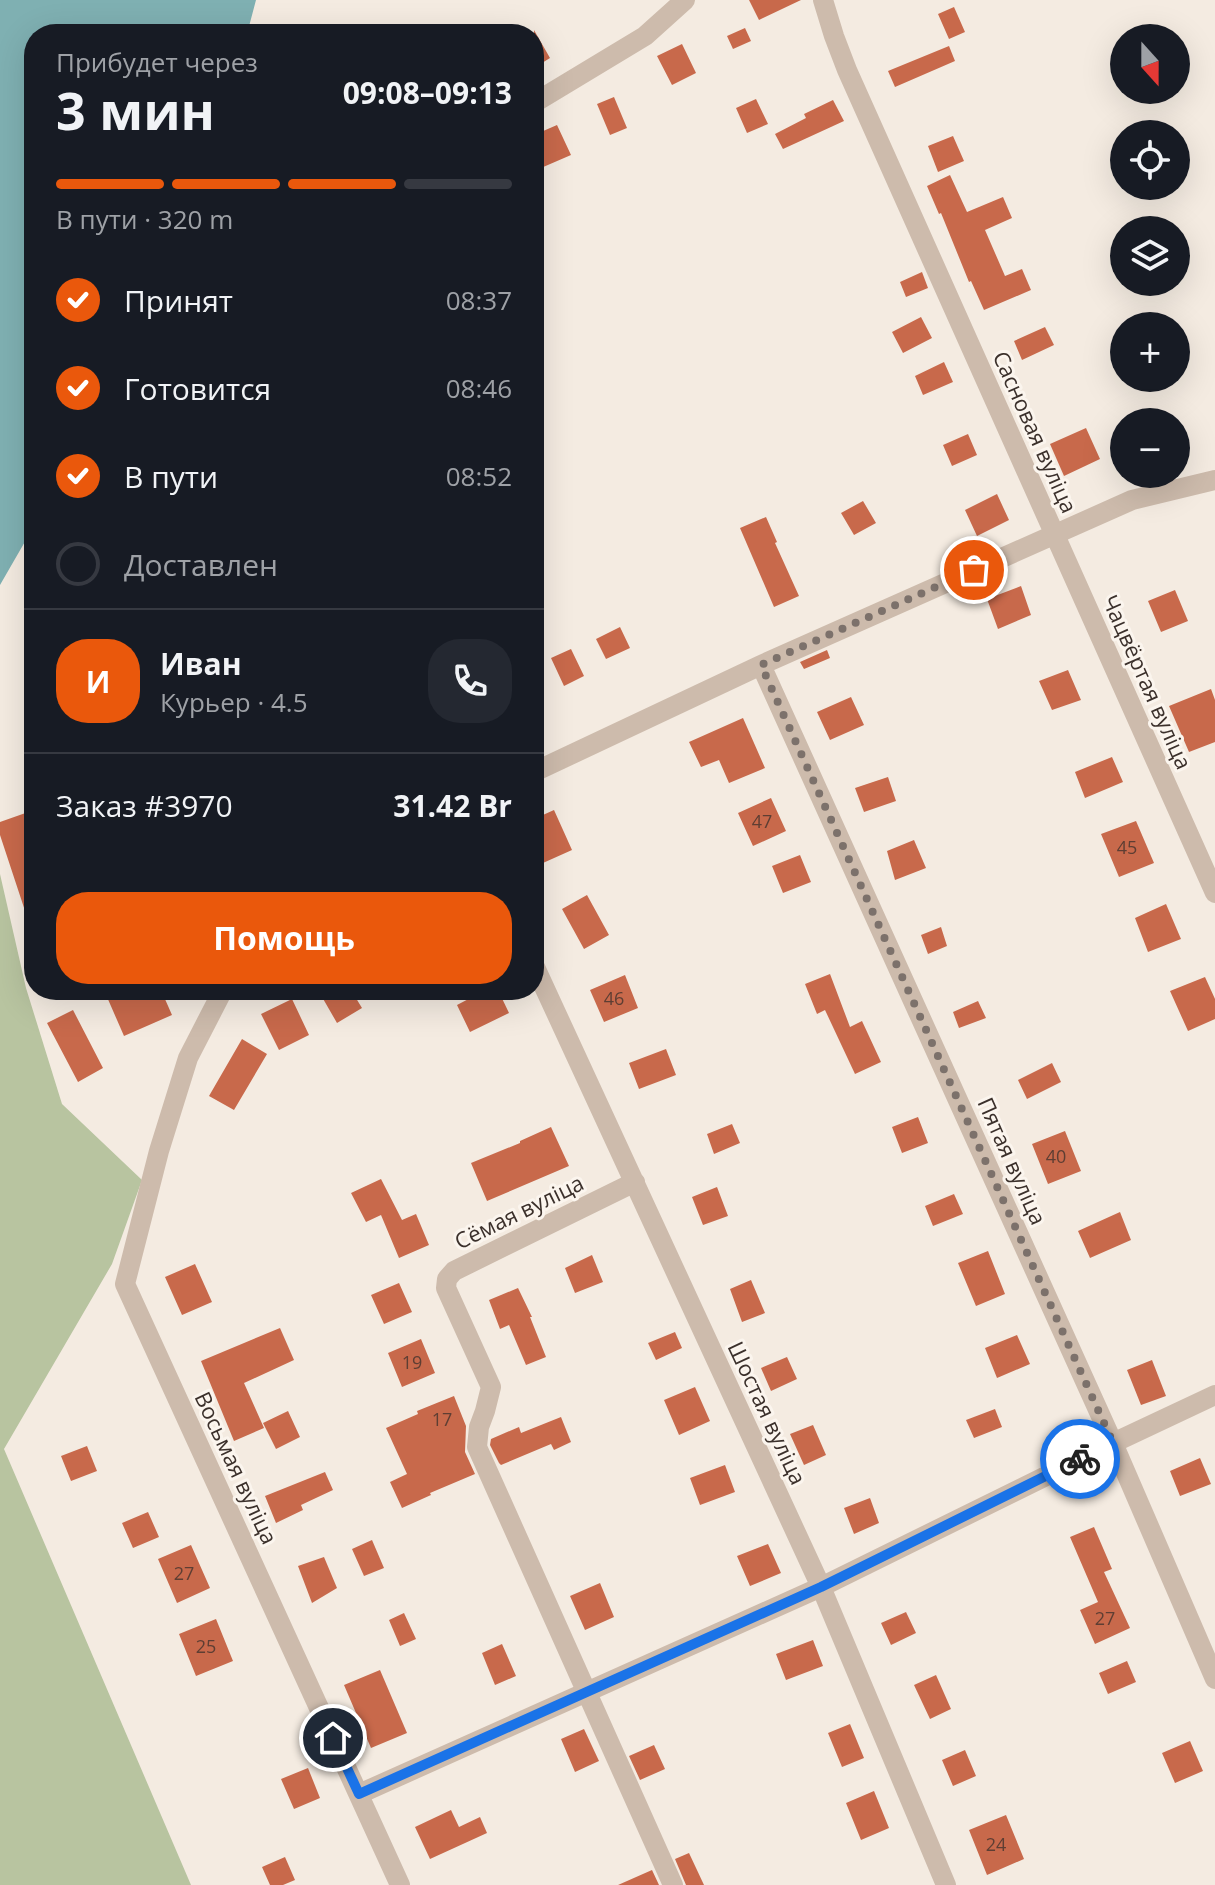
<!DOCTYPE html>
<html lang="ru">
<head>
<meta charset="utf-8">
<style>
  body { margin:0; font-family:"Open Sans",sans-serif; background:#242831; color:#f1f3f6; height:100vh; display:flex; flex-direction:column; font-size:30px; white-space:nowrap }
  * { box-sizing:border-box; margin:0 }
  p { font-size:26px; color:#9ea1a6 }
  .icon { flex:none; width:44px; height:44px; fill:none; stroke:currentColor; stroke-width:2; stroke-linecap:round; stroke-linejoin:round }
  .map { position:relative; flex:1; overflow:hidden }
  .side { position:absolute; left:24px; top:24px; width:520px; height:976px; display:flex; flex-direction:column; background:#171b24; border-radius:32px; box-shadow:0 8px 32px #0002 }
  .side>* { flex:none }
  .needle { width:52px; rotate:159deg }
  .controls { position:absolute; left:1110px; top:24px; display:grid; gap:16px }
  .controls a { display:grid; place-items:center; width:80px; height:80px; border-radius:50%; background:#171b24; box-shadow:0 8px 32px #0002; font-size:40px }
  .pin { position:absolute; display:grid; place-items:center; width:68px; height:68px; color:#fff; margin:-34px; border:4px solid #fff; border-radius:50%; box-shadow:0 2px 8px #0007 }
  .courier { position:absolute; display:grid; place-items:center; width:80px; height:80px; margin:-40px; border:6px solid #1a73e8; border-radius:50%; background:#fff; color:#222; box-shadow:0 2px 10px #0007 }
  .overview em { font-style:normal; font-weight:700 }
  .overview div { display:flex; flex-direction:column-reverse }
  .overview { display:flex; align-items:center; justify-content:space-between; height:136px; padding:0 32px }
  h1 { font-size:52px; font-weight:700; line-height:60px }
  .bar { display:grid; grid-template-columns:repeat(4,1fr); gap:12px 8px; align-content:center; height:96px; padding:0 32px }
  .bar i { height:10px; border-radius:6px; background:#363941 }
  .bar .active { background:#ea580c }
  .bar p { grid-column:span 4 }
  .line { display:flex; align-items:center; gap:20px; padding:0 32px; border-top:2px solid #363941 }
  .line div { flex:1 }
  .round { display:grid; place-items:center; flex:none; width:84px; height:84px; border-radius:32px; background:#242831 }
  ol { padding:0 32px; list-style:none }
  li { display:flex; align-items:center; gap:24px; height:88px }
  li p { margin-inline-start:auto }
  li .icon { padding:8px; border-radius:50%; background:#ea580c; color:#fff; stroke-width:4 }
  li:last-child { color:#9ea1a6 }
  li i { width:44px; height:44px; border:4px solid #363941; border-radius:50% }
  .cta { display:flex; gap:16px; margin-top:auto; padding:16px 32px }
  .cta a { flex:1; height:92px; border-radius:32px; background:#ea580c; color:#fff; font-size:32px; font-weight:700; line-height:92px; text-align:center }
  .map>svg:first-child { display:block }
</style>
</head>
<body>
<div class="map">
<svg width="1215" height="1885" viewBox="0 0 1215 1885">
  <rect width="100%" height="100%" fill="#f4ebe1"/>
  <path fill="#b8c4a0" d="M0 874 26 988 62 1104 142 1180 112 1264 4 1449 191 1885H0Z"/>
  <path fill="#7fb0b2" d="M0 0H256L247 34H34V526L0 585Z"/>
  <path fill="#c8694b" d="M749 0H801L759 20Z
    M954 7 965 32 949 39 938 14Z
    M745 28 751 41 733 49 727 36Z
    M534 30 550 58 534 68Z
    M682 44 696 73 672 85 657 56Z
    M949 46 955 61 895 87 888 71Z
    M614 97 627 128 610 135 597 104Z
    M756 99 768 124 747 133 736 108Z
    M833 100 844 121 783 149 775 134 806 118 804 114Z
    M557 125 571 155 534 171V135Z
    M953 136 964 161 938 172 928 146Z
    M950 175 967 212 1003 197 1012 218 985 230 1005 276 1022 269 1031 290 984 310 971 281 969 282 941 213 939 214 927 186Z
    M922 272 928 288 906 297 900 282Z
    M921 317 932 338 903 353 892 332Z
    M1045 327 1054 345 1022 360 1014 341Z
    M944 362 953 382 923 395 915 376Z
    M1086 428 1100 459 1064 476 1050 444Z
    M968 434 977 455 952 466 943 445Z
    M997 494 1009 520 977 536 965 510Z
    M863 501 876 523 854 535 841 513Z
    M766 517 777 542 775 543 799 596 774 607 740 528Z
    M1021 586 1031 615 998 629 987 599Z
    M1175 590 1188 621 1161 632 1148 601Z
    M620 627 630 648 606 659 596 639Z
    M571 649 584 676 564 686 551 658Z
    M827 650 830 658 804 669 800 662Z
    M1068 670 1081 700 1052 710 1039 681Z
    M1211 689 1215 700V742L1189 752 1169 706Z
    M851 697 864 725 830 740 817 712Z
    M743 718 765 768 729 783 719 760 701 767 689 742Z
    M1112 757 1123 782 1085 798 1075 772Z
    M888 777 896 801 864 812 855 788Z
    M771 798 786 831 753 846 738 813Z
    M34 810V928L31 929 0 835V822Z
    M554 810 572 850 534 867V819Z
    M1136 821 1154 863 1119 877 1101 834Z
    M914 840 926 868 895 880 887 851Z
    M800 855 811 882 783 893 772 866Z
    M587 895 609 935 584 949 562 909Z
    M1166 904 1181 939 1148 952 1135 918Z
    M941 927 947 946 928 954 921 935Z
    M830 974 850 1027 862 1021 881 1062 855 1074 825 1010 817 1014 805 984Z
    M625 975 638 1008 604 1022 590 990Z
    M1205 977 1215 999V1019L1188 1031 1170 991Z
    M123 990H161L172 1015 124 1036 107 997Z
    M318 990H351L362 1008 337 1023Z
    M476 990H498L509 1013 470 1032 457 1005 478 994Z
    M292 999 309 1035 279 1050 261 1014Z
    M978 1001 986 1018 959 1028 953 1012Z
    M73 1010 103 1068 78 1082 47 1023Z
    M242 1039 267 1054 234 1110 209 1096Z
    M666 1049 676 1075 639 1089 629 1063Z
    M1052 1063 1061 1082 1027 1099 1018 1080Z
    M918 1117 928 1143 902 1153 892 1127Z
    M732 1124 740 1143 714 1154 707 1134Z
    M551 1127 569 1166 487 1201 471 1163 520 1143V1141Z
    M1065 1131 1081 1171 1048 1184 1032 1144Z
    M381 1179 402 1220 416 1214 429 1245 399 1258 381 1215 366 1222 351 1193Z
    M717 1187 728 1216 703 1225 692 1197Z
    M954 1194 963 1214 933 1226 925 1206Z
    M1120 1212 1131 1240 1090 1258 1078 1231Z
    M988 1251 1005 1294 976 1306 958 1263Z
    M592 1255 603 1282 575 1293 565 1268Z
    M195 1264 212 1302 182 1315 165 1277Z
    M751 1280 765 1313 742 1322 730 1289Z
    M399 1283 412 1312 384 1324 371 1295Z
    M518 1288 532 1317H530L546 1357 526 1365 509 1325 500 1329 489 1300Z
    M280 1328 294 1360 244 1383 264 1428 234 1441 201 1361Z
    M675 1332 682 1348 656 1360 648 1343Z
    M1017 1335 1030 1364 997 1378 985 1348Z
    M421 1339 435 1373 402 1387 388 1353Z
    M787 1357 797 1379 771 1391 761 1368Z
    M1152 1360 1166 1396 1141 1405 1127 1370Z
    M695 1387 710 1421 679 1435 664 1400Z
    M454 1396 466 1426 465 1452 475 1474 430 1493 431 1495 402 1508 390 1482 407 1474 386 1428 418 1414 417 1411Z
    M995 1409 1002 1427 974 1438 966 1420Z
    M288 1411 300 1437 276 1449 263 1423Z
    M561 1417 571 1442 554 1450 551 1444 501 1465 499 1463 490 1445 491 1439 519 1427 521 1433Z
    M813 1425 826 1455 804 1465 790 1434Z
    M87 1446 97 1471 71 1481 61 1456Z
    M1200 1458 1211 1484 1180 1496 1170 1471Z
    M725 1465 735 1492 700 1505 690 1478Z
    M325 1472 333 1490 301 1505 303 1510 276 1523 265 1496Z
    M870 1498 879 1523 854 1534 844 1508Z
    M148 1512 159 1537 133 1548 122 1523Z
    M1094 1527 1112 1569 1104 1572 1130 1628 1095 1644 1080 1610 1098 1602 1070 1537Z
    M372 1540 384 1568 364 1576 352 1549Z
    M768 1544 781 1573 750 1586 737 1556Z
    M191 1545 210 1588 177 1603 158 1559Z
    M324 1557 337 1588 312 1603 298 1566Z
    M600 1583 614 1617 585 1630 570 1596Z
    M906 1612 916 1633 891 1645 881 1623Z
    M404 1613 416 1639 400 1646 389 1620Z
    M216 1619 233 1661 196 1676 179 1634Z
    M813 1640 823 1666 786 1680 776 1654Z
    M502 1644 516 1676 495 1685 482 1653Z
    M1127 1661 1136 1682 1108 1694 1099 1673Z
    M380 1670 407 1733 371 1748 344 1685Z
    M936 1675 951 1709 930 1719 914 1685Z
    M850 1724 864 1758 842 1767 828 1733Z
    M584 1729 599 1761 575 1772 561 1739Z
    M1190 1741 1203 1771 1175 1783 1162 1753Z
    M654 1745 665 1769 640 1780 629 1756Z
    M965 1750 976 1776 953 1786 942 1760Z
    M308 1768 320 1798 294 1809 281 1779Z
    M874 1791 889 1828 861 1840 846 1803Z
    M451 1810 459 1827 480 1817 487 1833 430 1859 415 1827Z
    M1006 1815 1024 1859 987 1875 969 1830Z
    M689 1853 704 1885H686L675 1859Z
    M285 1857 295 1880 283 1885H270L262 1867Z
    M652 1870 659 1885H618Z"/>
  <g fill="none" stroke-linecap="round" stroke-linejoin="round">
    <path stroke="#cdbbac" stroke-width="20" d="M823 0 834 36 847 70 1215 893
      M534 103 645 36 685 0
      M761 665 1113 1443 1215 1679
      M534 772 761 665 1132 500 1215 480
      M534 965 821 1587 946 1885
      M223 990 188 1058 159 1151 125 1284 400 1885
      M635 1182 454 1271 447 1279 446 1288 491 1387 485 1411 479 1427 477 1447 673 1885
      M359 1794 821 1587 1113 1443 1215 1395"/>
  </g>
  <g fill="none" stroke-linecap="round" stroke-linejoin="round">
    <path stroke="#7c716b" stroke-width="8" stroke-dasharray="0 14.4" d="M974 570 761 665 1113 1443 1080 1459"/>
    <path stroke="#1a73e8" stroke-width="10" d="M333 1738 359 1794 821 1587 1080 1459"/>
  </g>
  <g text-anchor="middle" stroke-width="6" stroke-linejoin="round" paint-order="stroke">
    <g font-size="18" fill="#5e3e33">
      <text x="762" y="828">47</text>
      <text x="1127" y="854">45</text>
      <text x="614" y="1005">46</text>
      <text x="1056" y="1163">40</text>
      <text x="412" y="1369">19</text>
      <text x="442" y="1426">17</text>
      <text x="184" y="1580">27</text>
      <text x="1105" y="1625">27</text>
      <text x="206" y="1653">25</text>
      <text x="996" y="1851">24</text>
    </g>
    <g font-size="22" fill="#3b302b" stroke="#fbf5ee">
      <text transform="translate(1035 432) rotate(66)" y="8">Сасновая вуліца</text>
      <text transform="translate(1147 682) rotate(66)" y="8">Чацвёртая вуліца</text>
      <text transform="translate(1012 1161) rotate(66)" y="8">Пятая вуліца</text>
      <text transform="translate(519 1212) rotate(-26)" y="8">Сёмая вуліца</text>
      <text transform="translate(767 1413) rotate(65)" y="8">Шостая вуліца</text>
      <text transform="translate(236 1468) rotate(65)" y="8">Восьмая вуліца</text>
    </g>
  </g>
</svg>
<div class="controls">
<a><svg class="needle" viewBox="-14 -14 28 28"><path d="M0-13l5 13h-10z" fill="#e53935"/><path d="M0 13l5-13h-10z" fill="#9ea1a6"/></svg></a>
<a><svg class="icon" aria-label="locate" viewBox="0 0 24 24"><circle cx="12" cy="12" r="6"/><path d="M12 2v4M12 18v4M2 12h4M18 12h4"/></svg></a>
<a><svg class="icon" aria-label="layers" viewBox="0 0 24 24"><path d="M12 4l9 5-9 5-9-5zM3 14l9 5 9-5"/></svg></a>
<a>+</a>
<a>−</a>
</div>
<div class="pin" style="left:974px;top:570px;background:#ea580c"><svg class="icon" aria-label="bag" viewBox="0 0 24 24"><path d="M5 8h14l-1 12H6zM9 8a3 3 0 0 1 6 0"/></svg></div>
<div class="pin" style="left:333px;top:1738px;background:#1f2937"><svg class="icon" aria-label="home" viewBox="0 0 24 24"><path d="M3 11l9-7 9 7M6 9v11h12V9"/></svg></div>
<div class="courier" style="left:1080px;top:1459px"><svg class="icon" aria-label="bike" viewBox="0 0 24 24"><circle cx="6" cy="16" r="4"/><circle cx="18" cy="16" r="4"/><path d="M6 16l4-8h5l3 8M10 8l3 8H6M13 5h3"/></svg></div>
<section class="side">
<div class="overview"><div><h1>3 мин</h1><p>Прибудет через</p></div><em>09:08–09:13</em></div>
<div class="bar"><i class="active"></i><i class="active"></i><i class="active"></i><i></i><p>В пути · 320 m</p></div>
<ol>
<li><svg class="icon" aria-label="check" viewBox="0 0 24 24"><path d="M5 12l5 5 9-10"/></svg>Принят<p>08:37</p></li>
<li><svg class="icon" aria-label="check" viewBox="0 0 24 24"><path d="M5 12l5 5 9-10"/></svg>Готовится<p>08:46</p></li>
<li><svg class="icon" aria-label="check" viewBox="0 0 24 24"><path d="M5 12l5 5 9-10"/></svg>В пути<p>08:52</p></li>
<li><i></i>Доставлен</li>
</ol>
<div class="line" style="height:144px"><b class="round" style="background:#ea580c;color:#fff">И</b><div><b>Иван</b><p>Курьер · 4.5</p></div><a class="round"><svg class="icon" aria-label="phone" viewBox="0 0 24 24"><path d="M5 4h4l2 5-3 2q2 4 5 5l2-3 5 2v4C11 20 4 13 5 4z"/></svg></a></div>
<div class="line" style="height:104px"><div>Заказ #3970</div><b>31.42 Br</b></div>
<div class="cta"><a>Помощь</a></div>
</section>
</div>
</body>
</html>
